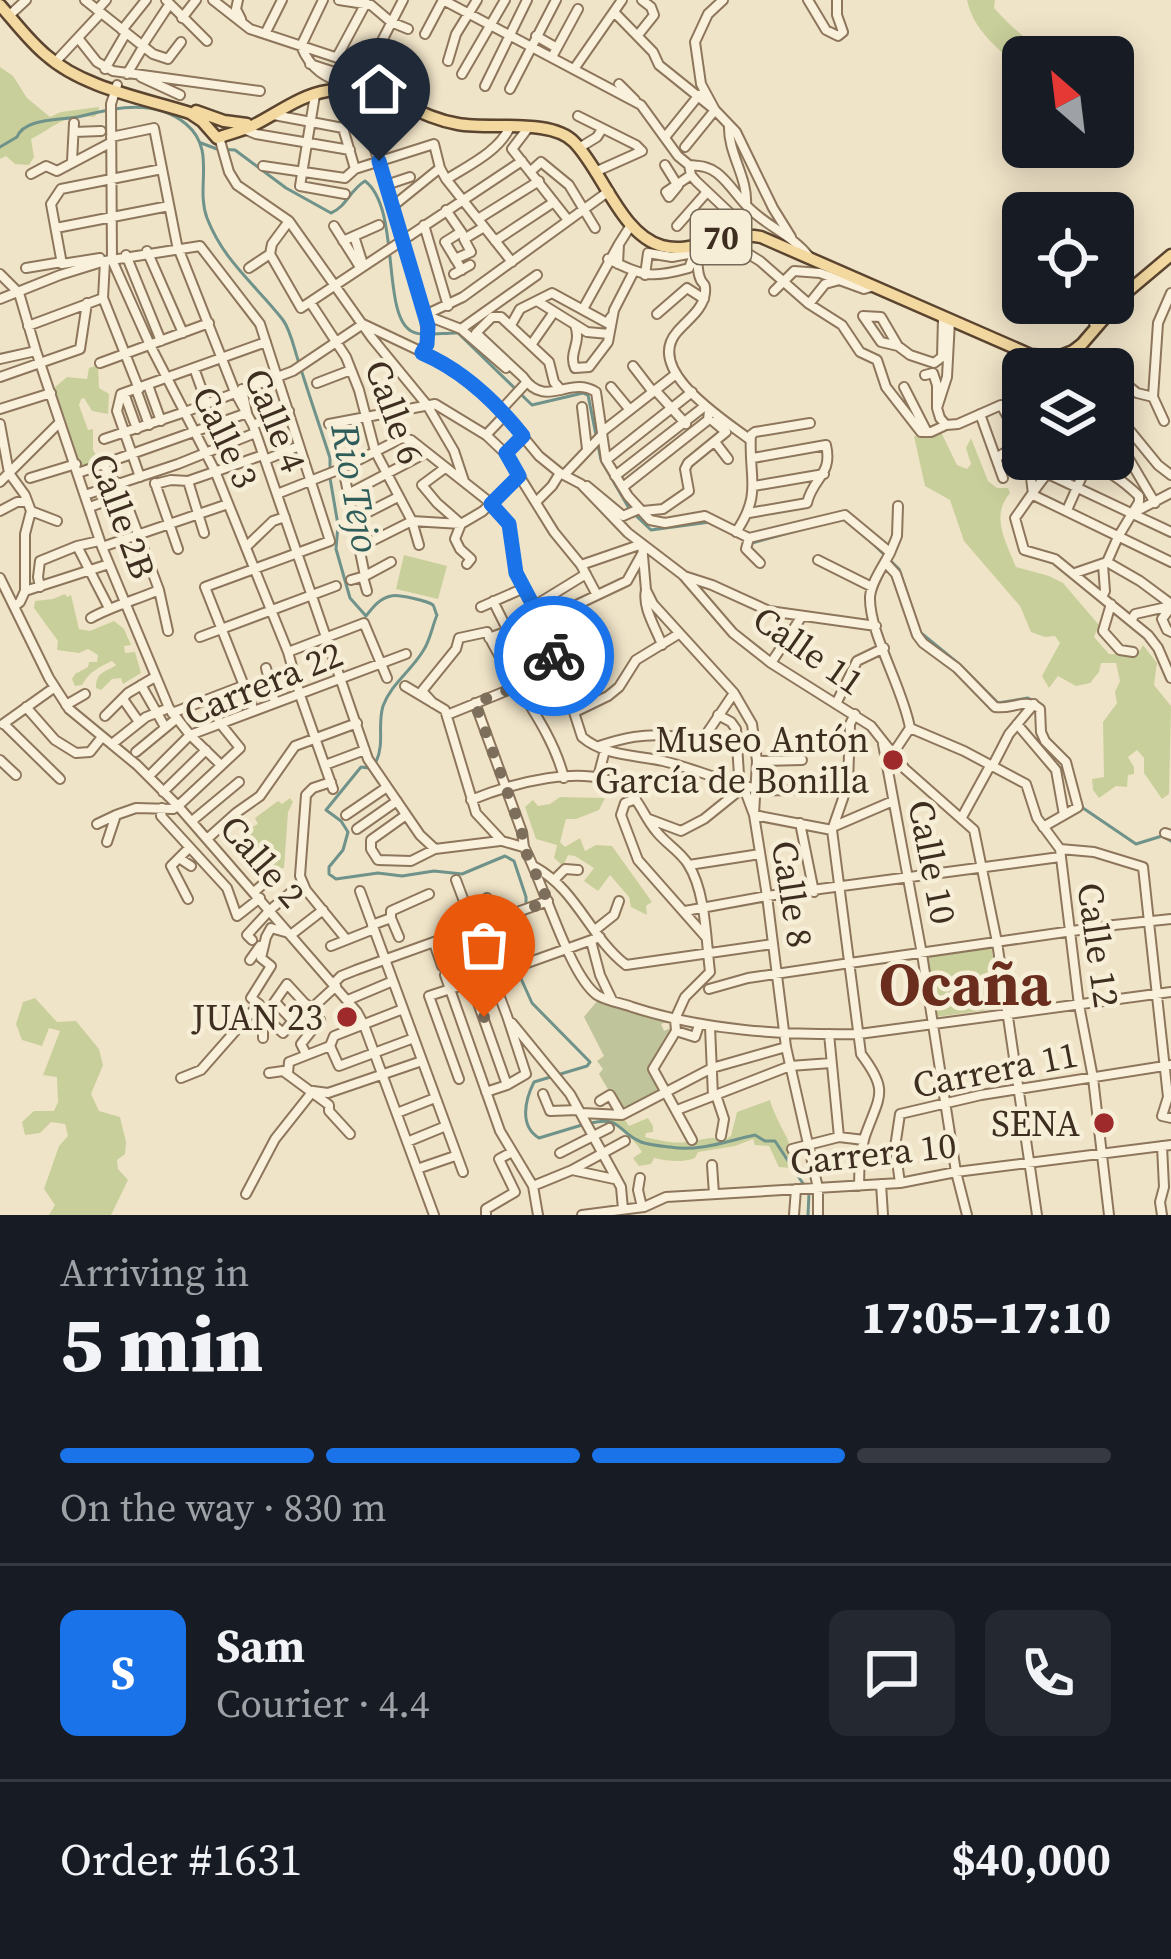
<!DOCTYPE html>
<html lang="en">
<head>
<meta charset="utf-8">
<style>
  body { margin:0; font-family:"Source Serif 4",serif; background:#242831; color:#f1f3f6; height:100vh; display:flex; flex-direction:column; font-size:45px; white-space:nowrap }
  * { box-sizing:border-box; margin:0 }
  p { font-size:39px; color:#9ea1a6 }
  .icon { flex:none; width:66px; height:66px; fill:none; stroke:currentColor; stroke-width:2; stroke-linecap:round; stroke-linejoin:round }
  .map { position:relative; height:1215px; overflow:hidden }
  .sheet { display:flex; flex-direction:column; background:#171b24; flex:1 }
  .sheet>* { flex:none }
  .needle { width:78px; rotate:332deg }
  .controls { position:absolute; left:1002px; top:36px; display:grid; gap:24px }
  .controls a { display:grid; place-items:center; width:132px; height:132px; border-radius:18px; background:#171b24; box-shadow:0 6px 30px #0003; font-size:60px }
  .pin { position:absolute; display:grid; place-items:center; width:102px; height:102px; color:#fff; margin:-123px -51px; border-radius:50% 50% 50% 0; rotate:-45deg; box-shadow:0 0 12px #0007 }
  .pin .icon { rotate:45deg }
  .courier { position:absolute; display:grid; place-items:center; width:120px; height:120px; margin:-60px; border:9px solid #1a73e8; border-radius:50%; background:#fff; color:#222; box-shadow:0 3px 15px #0007 }
  .head em { font-style:normal; font-weight:800 }
  .head div { display:flex; flex-direction:column-reverse }
  .head { display:flex; align-items:center; justify-content:space-between; height:204px; padding:0 60px }
  h1 { font-size:78px; font-weight:800; line-height:90px }
  .bar { display:grid; grid-template-columns:repeat(4,1fr); gap:18px 12px; align-content:center; height:144px; padding:0 60px }
  .bar i { height:15px; border-radius:9px; background:#363941 }
  .bar .current { background:#1a73e8 }
  .bar p { grid-column:span 4 }
  .line { display:flex; align-items:center; gap:30px; padding:0 60px; border-top:3px solid #363941 }
  .line div { flex:1 }
  .round { display:grid; place-items:center; flex:none; width:126px; height:126px; border-radius:18px; background:#242831 }
  .map>svg:first-child { display:block }
</style>
</head>
<body>
<div class="map">
<svg width="1171" height="1215" viewBox="0 0 1171 1215">
  <rect width="100%" height="100%" fill="#f0e4c8"/>
  <path fill="#c9cf9b" d="M967 0H995L994 8C1011 27 1030 43 1051 57H1023V74C1001 48 975 35 967 0Z
    M0 67 13 76 27 98 50 117 61 112 99 107 98 113 94 117C65 113 55 127 31 139L34 157 29 165 15 164 6 156 0 159Z
    M98 365 99 388 109 394 108 414 92 411 84 398 81 399 79 405 88 430 93 429V450L100 461 78 466 54 388 67 377 87 379 89 368Z
    M941 432 957 465 967 469 971 464 966 448 971 438 988 481 997 488H1008L1010 493C990 516 1006 542 1016 567L1049 576 1063 583 1099 625 1094 637 1109 654 1137 655 1143 645 1157 663 1154 685 1171 706 1169 794 1162 799 1144 773V758L1137 750 1128 757 1134 767V774L1128 775 1127 787 1116 786 1099 798 1093 790 1092 779 1104 777 1103 722 1117 703 1115 692 1120 681 1116 663H1101L1099 672 1090 683 1076 686 1058 676 1049 688 1042 676 1060 643 1055 636 1045 637 1031 632 1020 606 964 541 950 500 925 486 914 436 928 437Z
    M404 555 447 566 438 599 396 589Z
    M65 594 67 597 71 595 79 629 90 631 114 621 124 629 131 645 124 646 125 653 135 652 141 673 123 684 121 678 112 679 101 690 96 688C96 671 105 673 116 665L112 661C99 667 89 672 82 685L75 686 72 679 75 674 88 667 89 662H97L98 655 88 649 79 653 57 650 58 641 34 608 35 601 53 599Z
    M560 797 605 798 599 810 576 819H566L560 842 565 847 580 838 585 851 596 845 612 846 652 902 646 906 647 915 631 907 629 897 610 875 598 891 584 881 594 868 575 856 568 855 563 866 554 858 557 845 536 839 525 807 533 800 538 806 550 804Z
    M290 798 293 802 288 812 284 868 272 871 264 881 260 871C262 865 256 850 253 844L242 849 230 842 236 836 241 840 245 837 241 832 250 825 252 827 258 824 255 818 278 801 282 804Z
    M985 946 992 950 1001 1008 936 1017 926 956Z
    M35 998 57 1022 76 1021 99 1049 103 1065 91 1094 99 1111 120 1117 126 1142 125 1154 117 1160 118 1169 128 1180 111 1215H49L55 1205 44 1189 59 1146 68 1136 65 1124 51 1122 40 1133 25 1135 22 1122 34 1111H54L58 1102 57 1077 43 1075 60 1031 49 1028 42 1046 22 1040 16 1024 23 1002Z
    M770 1100C774 1114 781 1126 787 1138 792 1151 795 1164 802 1177L799 1179 790 1168 779 1167 769 1146 755 1145 753 1139 735 1146 698 1152 695 1158C681 1163 668 1161 654 1158L651 1164 639 1166 633 1158 642 1152C633 1138 616 1120 599 1123L606 1118 623 1117 629 1126 648 1118 653 1126V1132L646 1133 645 1137C659 1140 672 1144 686 1142 703 1140 707 1136 726 1139L731 1136 737 1112Z"/>
  <path fill="#bfc49a" d="M598 1000 671 1021 661 1024 664 1031 673 1027 649 1072 662 1092 622 1113 599 1074 603 1069 597 1061 604 1056 584 1017Z"/>
  <g fill="none" stroke-linecap="round" stroke-linejoin="round">
    <path stroke="#6f938a" stroke-width="3" d="M201 143 217 149 235 150 286 188 331 213C346 207 350 190 365 181 401 208 381 314 411 331 423 338 445 332 458 333L532 405 583 393 588 395 601 460 630 510 651 530 710 522
      M0 147 17 137C25 117 62 121 82 116 116 107 156 99 186 124 217 150 195 186 207 218 224 262 256 285 283 320 291 331 294 349 299 363 309 395 320 427 330 458V468
      M330 478 338 525 336 549 350 598 366 616C373 607 380 598 391 596 398 594 428 601 433 605 435 608 435 612 437 615 432 627 430 641 423 651 411 671 391 684 383 706 377 726 385 742 376 762
      M734 535 752 543 810 527
      M866 537 899 569 917 624
      M921 633 959 664 998 703 1028 698 1042 707
      M369 768 361 767 326 810 341 821 348 832 343 850 329 867V874L336 879 378 873 402 876 434 871 462 874 505 856 514 861 526 897V904
      M1080 806 1136 844 1162 836 1171 841
      M525 913 518 972 532 1003 590 1062 587 1066 534 1082C525 1100 519 1126 539 1138L582 1125
      M591 1123C622 1116 617 1132 641 1142 649 1145 661 1146 670 1147 700 1152 726 1141 755 1135L765 1141H775L804 1185
      M808 1215 809 1193"/>
    <defs>
      <path id="minor" d="M85 0 153 54 168 59 181 42
        M166 0 207 41
        M213 0 250 29 368 68 403 0
        M238 0 236 9 241 19
        M323 0 301 46C311 71 326 77 350 87
        M339 0 371 5 391 22 408 29
        M443 0 641 105 678 156 689 165 691 175 696 181 734 217
        M723 0 708 14 695 42 701 84 715 110 736 132 773 208 791 237
        M808 0 826 30 838 36 843 32 837 15V0
        M97 10 106 0
        M13 12 26 0
        M614 12 653 52 659 65 715 110 685 147
        M182 18 196 0
        M122 30 146 0
        M265 34 282 0
        M425 34 443 0
        M638 35 654 15 651 7 642 0
        M536 36 557 48
        M78 38 97 62 113 71 260 91
        M142 46 169 5
        M337 57 366 3
        M552 57 578 9
        M59 58 101 13
        M448 61 456 34 477 0
        M310 64 353 78
        M105 69 126 33
        M574 69 622 0
        M127 74 143 47
        M462 74 505 0
        M141 77 180 95
        M619 84 635 100
        M117 85 111 104 112 260 150 345 215 471 288 652 300 695 333 789
        M485 86 527 0
        M510 89 556 0
        M357 90 425 315 461 329 506 368
        M315 95 300 186 345 194
        M274 115 343 128 355 169
        M578 116 636 145 642 151
        M729 126C728 153 748 178 746 204
        M528 128 512 149 568 220
        M246 130 256 134 350 150
        M74 132 101 131
        M372 136 404 125
        M666 136 699 95
        M111 137 154 128 177 245 235 392 253 425 368 759 420 835 435 849
        M219 137 229 172 237 185 289 221 372 338 427 405 454 451 464 481
        M579 148 597 137 602 129
        M72 161 74 123
        M665 165 678 186 669 197 666 192 691 175
        M689 165C700 166 708 166 717 173 730 183 738 198 750 209 770 228 795 237 811 259
        M263 166 345 178 355 169 434 144 440 168 446 179 512 262
        M531 171 541 162 569 185 595 228
        M595 172 642 151
        M31 174 46 166 57 171 110 143
        M447 179C469 165 498 152 510 127
        M386 185 410 177
        M393 206 440 168
        M446 210 462 233
        M478 219 539 181
        M424 225 448 306
        M334 226 360 267
        M677 226 707 192
        M56 228 169 206
        M461 232 445 242 462 270
        M354 236 363 264
        M343 241 379 225
        M495 241 554 202
        M697 246C697 255 697 266 699 275 702 287 706 280 705 293 703 310 687 320 677 332 644 370 723 419 749 439
        M147 251 183 333
        M747 253 760 261 809 304 842 325 860 352 877 360 886 387 921 432H931L946 425
        M270 254 301 308 522 161
        M126 255 161 341
        M100 258 62 264 51 204 61 189 162 169
        M455 259 471 252 464 239 484 227
        M608 259C644 276 650 279 689 268L695 252
        M105 261 103 298 139 389
        M618 264 619 244 631 225
        M26 268 62 262
        M249 268 270 254 272 244 289 221
        M0 274 19 293 36 351 102 547 169 708 190 735 221 765
        M454 274 470 265
        M645 275 648 253 672 257 693 253
        M774 291 794 271 820 273 864 289 871 287
        M0 299 60 275 105 261 200 246 260 324 330 541 205 587 254 711
        M537 301 587 332 609 334
        M310 302 346 357 359 390 375 451 412 521 419 545
        M1086 303 1096 328
        M809 304 825 284 836 281
        M583 309 619 244
        M657 314 687 288 704 299
        M950 321 947 377 937 408 940 418 946 425 958 424 1001 405 1023 444
        M511 325 520 309 552 293 607 323 611 317
        M575 325C582 344 568 352 575 368L589 367 608 342 614 310 633 273
        M28 326 103 298
        M461 329 537 275
        M531 345 554 312
        M898 346 881 317 863 316 881 342 898 346 910 355 934 363 942 357 943 318
        M423 353 427 340 425 315 463 297 609 191
        M0 359 36 351
        M100 363 209 323
        M633 366 653 392
        M194 368 207 404
        M1052 369 1058 357
        M925 375 933 373 937 385V407
        M0 377 80 349 87 303
        M317 383 351 370
        M148 385 161 421
        M611 387 630 410
        M904 387 927 432
        M136 389 149 425
        M561 390 554 382 549 362 501 317H492L476 333 523 377C546 410 569 375 596 392L606 460 628 496 650 520 665 523 705 516 749 538 845 515 886 549 890 553C883 566 871 583 870 597 869 633 903 688 910 728
        M655 390 686 424
        M124 393 137 429
        M1153 397 1137 393 1126 384 1122 421 1158 465 1171 475
        M1153 397 1158 323 1171 293
        M1153 397 1164 421
        M582 407 587 449
        M0 409 51 393
        M501 410 526 383
        M980 414 1003 478
        M0 424 9 473 25 495 31 511 25 534V591L20 602 15 606
        M329 424 435 404 486 435 505 453 554 532 581 565 597 595
        M253 425 289 411
        M603 431 676 374
        M486 435 505 415
        M104 439 185 412 293 371 363 324 437 359 459 373 501 410 539 456 560 473 581 484 628 533 683 575 733 633 771 663 871 726 905 769 974 830 997 942 1037 1215
        M715 442 728 459
        M505 453 523 436
        M1118 454 1129 459 1155 503
        M996 458 1022 442
        M1060 459C1042 477 1029 499 1015 518L1024 550 1055 559 1148 635 1158 648 1171 678
        M265 460 299 446
        M606 460 692 392
        M1029 461 1046 473 1171 532
        M1029 461 1033 494
        M103 464 116 484
        M343 468 365 576 351 580
        M445 468 422 485 437 503 461 524 455 539 460 549 471 559 467 564
        M78 473 247 413 242 389
        M564 475 600 437
        M615 476 705 406
        M140 477 117 411 121 394 266 342
        M30 478 76 464
        M188 481 204 533
        M0 482 60 422
        M119 483 159 590 168 631
        M155 483 178 549
        M155 484 171 480 188 481 263 455
        M587 486 623 516 639 509
        M754 486 824 474
        M623 487 708 420 709 411
        M277 494 343 468 402 438 411 440 492 504 509 524 516 573 534 606 560 669 582 737C604 756 636 755 663 761 693 768 723 782 753 788 783 794 818 787 848 784
        M348 494 426 453
        M85 495 178 464 255 433
        M1033 495 1171 562
        M537 501 552 486 560 473
        M90 507 122 495
        M1067 510 1087 465
        M0 511 17 502H27
        M31 511 57 521
        M643 511 663 509 689 491 685 469 688 463 726 432 714 422
        M1135 512 1171 493
        M749 513 807 503C813 477 833 475 826 445L753 458
        M353 520 398 497
        M736 532C763 493 748 476 751 435L755 432 810 423
        M749 538 746 549 760 563
        M77 546 109 608
        M102 547 228 504
        M246 547 273 521 285 517
        M358 548 412 521 461 524 483 511 519 476
        M890 553 897 536 898 506
        M818 560 872 587
        M885 562 896 574 917 635 923 643 957 668 995 707C1012 710 1025 697 1040 709L1041 732 1045 741 1066 762 1078 807 1043 827
        M1107 562 1140 581 1171 604
        M581 565 642 544 646 590 653 604 734 693 752 724 757 761 754 815 767 896 786 1047 818 1188V1215
        M1075 573 1107 562 1118 537 1139 502V496C1124 482 1107 468 1087 465L1083 459
        M365 576 391 562
        M684 576 712 585 769 611 876 626
        M363 577 367 591
        M0 578 49 678 69 709 137 765 178 806 357 1012 364 1025 434 1215
        M40 587 38 577 40 561 77 546 99 541
        M646 590C642 608 656 628 662 645
        M25 591 109 564
        M1102 597 1105 591 1103 565
        M493 601 508 631
        M1111 604 1103 631 1120 650 1133 652
        M534 606 586 574
        M481 607 524 588
        M1171 607 1162 619 1167 630 1171 632
        M570 608 589 650
        M91 618C112 606 136 600 159 590
        M1131 621 1135 614 1171 606
        M200 637 336 586
        M489 638 570 608 627 581 642 554
        M288 652 364 623 387 678
        M771 663 802 616
        M266 668 275 703
        M141 685 165 727
        M405 686 445 710 476 813 502 841 523 847
        M123 699 139 722
        M433 703 422 691 456 649 459 638 487 632C509 681 551 725 564 778
        M475 703 522 832 524 847C543 882 569 975 597 995 606 1001 622 1003 632 1007 706 1031 782 1035 859 1034L1171 992
        M836 704 857 661 884 648
        M66 705 85 694
        M26 707 55 740 76 753 90 752 102 737
        M575 712 608 696 619 687 636 660 677 635
        M172 713 245 685
        M855 714 850 724 848 784 832 830 861 1054C890 1092 879 1096 865 1136 860 1152 859 1169 859 1186
        M447 715 560 669
        M718 715 731 722 736 729 739 775 754 815 832 830
        M105 716 128 693 155 677
        M3 724 55 687
        M4 724 60 779
        M1017 724 1056 770 1064 815
        M910 728 964 751 1026 784 1037 818 1060 849 1079 1005 1093 1078 1109 1215
        M112 744 146 717 169 708
        M883 744 922 954 956 1172 967 1215
        M599 746C623 738 645 733 670 736 680 738 689 743 699 745L734 693
        M136 752 176 719
        M894 752 910 728
        M0 760 16 775
        M757 761 802 760
        M325 765 365 750
        M992 767 1009 734 1034 704
        M149 776 190 735 406 654
        M598 777 605 750
        M331 782 313 788 306 795 300 876 306 890 346 939
        M163 792 206 750
        M636 799 625 803 621 815 638 860 705 936
        M471 800C510 784 586 762 623 787 639 798 644 817 656 831 665 843 680 851 688 864 706 892 706 940 710 972L685 997 675 1019 676 1031 653 1069 692 1140
        M162 808 161 816 227 888 237 916 260 898
        M346 815 387 787
        M406 815 371 840V849L378 860 411 861 435 849 500 841
        M962 817 990 766
        M649 819 681 831 704 819 745 786
        M192 821 239 782
        M800 823 814 892
        M97 824 116 815
        M835 826 893 801
        M357 829 397 801
        M1165 833 1171 835
        M207 839 236 813 260 796 295 746 357 723
        M107 842 116 815 136 808 173 809 178 806 240 748 219 722
        M1060 849 1094 852 1143 867 1168 1097 1162 1116 1171 1118
        M179 858 191 866
        M689 865 760 854
        M535 867C577 890 589 936 626 965L773 944
        M555 879 565 869 578 870
        M456 880 507 1016 526 1074 507 1085 486 1092
        M360 891 463 1172
        M254 892 276 873
        M487 898 494 922
        M188 899 171 866 189 848
        M685 911 767 896 1060 857
        M391 918 399 937
        M372 925 391 918V911L429 894
        M595 930 614 915 619 901
        M501 937 503 929 501 919
        M252 940 247 935 270 910 302 883
        M591 941 600 975 612 1000
        M434 943 442 966
        M331 946 374 929
        M460 952 507 1085
        M250 960 260 946
        M527 963 600 937
        M445 975 500 1131 533 1186 538 1215
        M334 983 341 976 356 970 548 901
        M709 989 748 978 850 963 1114 925 1171 919
        M348 1000 393 981
        M275 1002 293 1021
        M311 1009 336 986
        M262 1015 283 1033 306 1004
        M264 1017 287 984 320 1020 301 1044 306 1054
        M512 1023 570 1094 621 1187 623 1209
        M710 1027 713 1096
        M676 1031 695 1037 699 1025
        M829 1034 839 1137
        M263 1038V1028L267 1019
        M330 1046 339 1066 414 1038
        M269 1073 283 1071 329 1105V1111L350 1134
        M288 1073 289 1062 330 1046 334 1036 403 1009
        M181 1078 201 1070 259 1004 251 998 271 966 261 958 266 937 271 928 292 934 323 910
        M459 1079 429 996 508 970
        M313 1091 328 1093 422 1061
        M543 1094 550 1111 578 1110
        M716 1095 724 1119 721 1136
        M600 1101 610 1095 621 1114
        M677 1110 790 1066 831 1063
        M397 1113 435 1098
        M582 1113 622 1115 712 1068 786 1047
        M407 1142 446 1126
        M1162 1146 1164 1187 1160 1202 1162 1215
        M792 1149 839 1137 864 1140
        M560 1153 609 1128
        M712 1165 714 1194
        M417 1169 455 1156
        M572 1170 614 1179
        M640 1178 638 1190 642 1207
        M900 1183 895 1147 900 1114 981 1095 1171 1065
        M881 1184 883 1215
        M533 1186 572 1170 625 1141
        M246 1194 275 1139 313 1091
        M486 1215V1209L515 1192 499 1159 512 1152
        M582 1215 644 1207 666 1197 900 1183 956 1172 1171 1145
        M794 1215 796 1189"/>
      <path id="major" d="M0 5C15 22 29 41 46 55 83 88 143 98 190 113L202 121 217 138C228 134 241 131 252 126 275 115 300 95 327 91 391 81 405 115 458 124 490 130 551 118 574 142 602 170 621 235 662 246 694 255 724 230 761 237L1031 355 1058 357 1073 351 1082 344 1127 292 1171 255
        M196 111 224 121 247 124"/>
    </defs>
    <use href="#minor" stroke="#8d765c" stroke-width="12"/>
    <use href="#major" stroke="#5b4430" stroke-width="15"/>
    <use href="#minor" stroke="#faf1dc" stroke-width="8"/>
    <use href="#major" stroke="#f3d9a0" stroke-width="10"/>
  </g>
  <g fill="none" stroke-linecap="round" stroke-linejoin="round">
    <path stroke="#7c6e5b" stroke-width="12" stroke-dasharray="0 21.6" d="M484 1017 472 982 492 975 474 929 548 901 524 848 522 832 475 703 560 669 554 656"/>
    <path stroke="#1a73e8" stroke-width="15" d="M379 161 428 326 427 344 422 353C462 370 496 402 523 436L506 453 519 476 491 504 509 524 516 573 534 607 554 656"/>
  </g>
  <g fill="#9e2a2b" stroke="#f7eed8" stroke-width="4.5">
    <circle cx="893" cy="760" r="12"/>
    <circle cx="347" cy="1017" r="12"/>
    <circle cx="1104" cy="1123" r="12"/>
  </g>
  <g text-anchor="middle" stroke-width="9" stroke-linejoin="round" paint-order="stroke">
    <rect fill="#f7eed8" stroke="#756857" stroke-width="3" x="691" y="210" width="60" height="54" rx="9"/>
    <g font-size="33" font-weight="bold" fill="#3d2e20">
      <text x="721" y="249">70</text>
    </g>
    <g font-size="36" fill="#3d2e20" stroke="#f7eed8">
      <text transform="translate(395 412) rotate(70)" y="13">Calle 6</text>
      <text transform="translate(276 420) rotate(68)" y="13">Calle 4</text>
      <text transform="translate(226 437) rotate(65)" y="13">Calle 3</text>
      <text transform="translate(123 516) rotate(70)" y="13">Calle 2B</text>
      <text transform="translate(809 650) rotate(35)" y="13">Calle 11</text>
      <text transform="translate(263 683) rotate(-22)" y="13">Carrera 22</text>
      <text transform="translate(263 861) rotate(49)" y="13">Calle 2</text>
      <text transform="translate(933 862) rotate(79)" y="13">Calle 10</text>
      <text transform="translate(793 894) rotate(81)" y="13">Calle 8</text>
      <text transform="translate(1099 945) rotate(82)" y="13">Calle 12</text>
      <text transform="translate(995 1069) rotate(-11)" y="13">Carrera 11</text>
      <text transform="translate(873 1153) rotate(-6)" y="13">Carrera 10</text>
    </g>
    <g font-size="36" fill="#3d2e20" stroke="#f7eed8" text-anchor="end">
      <text x="869" y="752">Museo Antón<tspan x="869" dy="41">García de Bonilla</tspan></text>
      <text x="323" y="1030">JUAN 23</text>
      <text x="1080" y="1136">SENA</text>
    </g>
    <g font-size="39" font-style="italic" fill="#2f5d5a" stroke="#f7eed8">
      <text transform="translate(356 488) rotate(80)" y="14">Rio Tejo</text>
    </g>
    <g font-size="60" font-weight="bold" fill="#6b2e1e" stroke="#f7eed8">
      <text x="965" y="1005">Ocaña</text>
    </g>
  </g>
</svg>
<div class="controls">
<a><svg class="needle" viewBox="-14 -14 28 28"><path d="M0-13l5 13h-10z" fill="#e53935"/><path d="M0 13l5-13h-10z" fill="#9ea1a6"/></svg></a>
<a><svg class="icon" aria-label="locate" viewBox="0 0 24 24"><circle cx="12" cy="12" r="6"/><path d="M12 2v4M12 18v4M2 12h4M18 12h4"/></svg></a>
<a><svg class="icon" aria-label="layers" viewBox="0 0 24 24"><path d="M12 4l9 5-9 5-9-5zM3 14l9 5 9-5"/></svg></a>
</div>
<div class="pin" style="left:484px;top:1017px;background:#ea580c"><svg class="icon" aria-label="bag" viewBox="0 0 24 24"><path d="M5 8h14l-1 12H6zM9 8a3 3 0 0 1 6 0"/></svg></div>
<div class="pin" style="left:379px;top:161px;background:#1f2937"><svg class="icon" aria-label="home" viewBox="0 0 24 24"><path d="M3 11l9-7 9 7M6 9v11h12V9"/></svg></div>
<div class="courier" style="left:554px;top:656px"><svg class="icon" aria-label="bike" viewBox="0 0 24 24"><circle cx="6" cy="16" r="4"/><circle cx="18" cy="16" r="4"/><path d="M6 16l4-8h5l3 8M10 8l3 8H6M13 5h3"/></svg></div>
</div>
<section class="sheet">
<div class="head"><div><h1>5 min</h1><p>Arriving in</p></div><em>17:05–17:10</em></div>
<div class="bar"><i class="current"></i><i class="current"></i><i class="current"></i><i></i><p>On the way · 830 m</p></div>
<div class="line" style="height:216px"><b class="round" style="background:#1a73e8;color:#fff">S</b><div><b>Sam</b><p>Courier · 4.4</p></div><a class="round"><svg class="icon" aria-label="chat" viewBox="0 0 24 24"><path d="M4 5h16v11H9l-5 4z"/></svg></a><a class="round"><svg class="icon" aria-label="phone" viewBox="0 0 24 24"><path d="M5 4h4l2 5-3 2q2 4 5 5l2-3 5 2v4C11 20 4 13 5 4z"/></svg></a></div>
<div class="line" style="height:156px"><div>Order #1631</div><b>$40,000</b></div>
</section>
</body>
</html>
